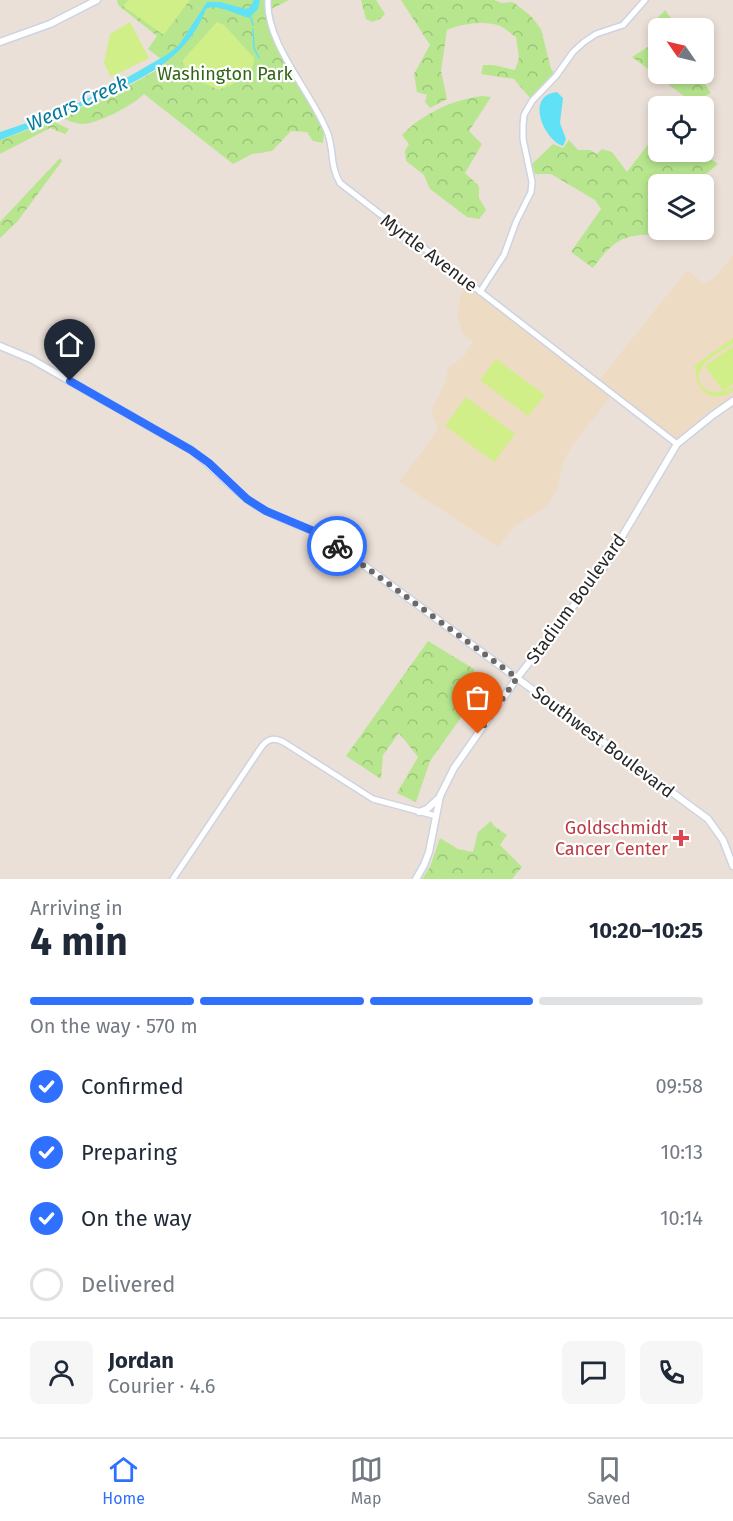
<!DOCTYPE html>
<html lang="en">
<head>
<meta charset="utf-8">
<style>
  body { margin:0; font-family:"Fira Sans",sans-serif; background:#f6f6f7; color:#1f2937; height:100vh; display:flex; flex-direction:column; font-size:22px; white-space:nowrap }
  * { box-sizing:border-box; margin:0 }
  p { font-size:20px; color:#747a83 }
  .icon { flex:none; width:33px; height:33px; fill:none; stroke:currentColor; stroke-width:2; stroke-linecap:round; stroke-linejoin:round }
  .map { position:relative; height:879px; overflow:hidden }
  .details { display:flex; flex-direction:column; background:#fff; flex:1 }
  .details>* { flex:none }
  .needle { width:39px; rotate:304deg }
  .controls { position:absolute; left:648px; top:18px; display:grid; gap:12px }
  .controls a { display:grid; place-items:center; width:66px; height:66px; border-radius:9px; background:#fff; box-shadow:0 3px 9px #0003; font-size:30px }
  .pin { position:absolute; display:grid; place-items:center; width:51px; height:51px; color:#fff; margin:-62px -26px; border-radius:50% 50% 50% 0; rotate:-45deg; box-shadow:0 0 6px #0007 }
  .pin .icon { rotate:45deg }
  .courier { position:absolute; display:grid; place-items:center; width:60px; height:60px; margin:-30px; border:4px solid #3070ff; border-radius:50%; background:#fff; color:#222; box-shadow:0 2px 8px #0007 }
  .headline em { font-style:normal; font-weight:700 }
  .headline div { display:flex; flex-direction:column-reverse }
  .headline { display:flex; align-items:center; justify-content:space-between; height:102px; padding:0 30px }
  h1 { font-size:39px; font-weight:700; line-height:45px }
  .bar { display:grid; grid-template-columns:repeat(4,1fr); gap:9px 6px; align-content:center; height:72px; padding:0 30px }
  .bar i { height:8px; border-radius:4px; background:#e0e1e3 }
  .bar .on { background:#3070ff }
  .bar p { grid-column:span 4 }
  .line { display:flex; align-items:center; gap:15px; padding:0 30px; border-top:2px solid #e0e1e3 }
  .line div { flex:1 }
  .round { display:grid; place-items:center; flex:none; width:63px; height:63px; border-radius:9px; background:#f6f6f7 }
  ol { padding:0 30px; list-style:none }
  li { display:flex; align-items:center; gap:18px; height:66px }
  li p { margin-inline-start:auto }
  li .icon { padding:6px; border-radius:50%; background:#3070ff; color:#fff; stroke-width:4 }
  li:last-child { color:#747a83 }
  li i { width:33px; height:33px; border:3px solid #e0e1e3; border-radius:50% }
  .dock { display:flex; justify-content:space-around; align-items:center; height:84px; border-top:2px solid #e0e1e3; background:#fff; font-size:16px; color:#747a83 }
  .dock a { display:grid; justify-items:center; gap:3px }
  .dock .on { color:#3070ff }
  .map>svg:first-child { display:block }
</style>
</head>
<body>
<div class="map">
<svg width="733" height="879" viewBox="0 0 733 879">
  <defs>
    <pattern id="forest-crowns" width="20" height="18" patternUnits="userSpaceOnUse" patternTransform="scale(1.5)"><rect width="20" height="18" fill="#b7e68e"/><path d="M2 6a3 3 0 1 1 6 0M12 15a3 3 0 1 1 6 0" fill="none" stroke="#9dc57a"/></pattern>
  </defs>
  <rect width="100%" height="100%" fill="#ebe0d7"/>
  <path fill="#eedbc4" d="M733 255V397L705 415 680 438 675 440 615 394 600 379 687 270 704 284 715 277Z
    M466 285 610 397 570 449 563 463 557 490 546 507 516 525 498 547 399 482 438 430 431 411 446 381 448 368 463 357 473 342 463 335 457 316 460 297Z"/>
  <path fill="url(#forest-crowns)" d="M117 0H289L273 8 265 14 282 57 324 130 323 143 313 141 307 132 291 131 272 151 252 154 233 164 144 94C132 106 99 123 83 124 75 124 67 120 60 117L134 83 155 71 165 62 148 49 157 36 118 5Z
    M361 0H376L385 14 380 19 372 22 366 19Z
    M401 0H494L502 3 513 2 531 16 541 29 551 69 554 72 530 98 514 79 481 74 483 65H493L515 70 519 58 516 37C511 34 505 28 500 26 484 20 461 24 447 30L441 71 447 99 430 108 425 102 427 95 417 92 414 74 430 45Z
    M665 10 678 28H658V74H698L711 93 692 102 632 57 649 46 652 24Z
    M482 96 491 97 469 131 482 144 465 173 479 186V198L486 210 479 219 467 217 430 189 424 175 406 161 405 151 409 144 402 135C422 114 454 99 482 96Z
    M52 121 69 129 65 134 50 128 0 154V140Z
    M656 134 658 136V152H701L718 164 699 180 705 184 704 186V184H677L673 174 662 182V184H658V235C623 233 613 241 593 268L571 252 601 209 595 200 551 174H535L532 164 553 144 563 148 569 140 578 150H590L597 154 602 149 612 152 627 172Z
    M60 158 62 161 17 222 0 238V222Z
    M428 641 474 669 477 695 430 761 416 802 397 793 418 757 399 733 383 755 381 779 346 756Z
    M491 821 494 826 507 835 500 845 522 867 512 879H422L430 867 440 838 458 849 473 852 478 832Z"/>
  <path fill="#d0ef89" d="M128 0H190L165 33 162 34 123 6Z
    M130 22 149 58 111 77 104 63 110 34Z
    M217 22 224 25 254 58C254 77 234 83 219 90L191 77 182 61Z
    M733 338V343C724 350 707 358 702 367 690 389 715 399 733 387V391C720 400 701 398 697 380 695 374 698 371 694 366Z
    M733 346V384L723 391 705 366Z
    M496 359 545 395 528 416 480 380Z
    M466 397 515 434 494 462 445 426Z"/>
  <path fill="#61e1f6" d="M254 0H260L258 9 249 18C237 15 216 3 206 9 186 63 133 83 86 104 57 117 29 129 0 140V132L62 111 109 88 168 54 179 45 207 2H220L246 9 250 7Z
    M557 92 563 98 560 123 566 139 563 146C543 139 525 95 557 92Z"/>
  <g fill="none" stroke-linecap="round" stroke-linejoin="round">
    <path stroke="#61e1f6" stroke-width="1.5" d="M251 17 253 25
      M253 29 254 48 259 58"/>
    <defs>
      <path id="tertiary" d="M268 0C265 43 313 94 328 134 334 152 330 166 340 183L677 444
        M480 292 504 255 516 222 531 192 532 182 523 139V125L524 115 532 101 556 76 573 52 584 42 596 34 623 25 645 0
        M173 879 260 749C267 739 273 736 285 743L373 799 436 816"/>
      <path id="secondary" d="M0 42 50 24 97 0
        M0 346 31 359 191 450C211 465 227 484 247 499 269 516 298 524 323 535L708 819 723 840 733 866
        M419 812 427 809 440 797
        M416 879 424 865 429 852 440 796 454 768 517 678 604 567 677 444 713 415 733 401"/>
    </defs>
    <use href="#tertiary" stroke="#ccd3e2" stroke-width="8"/>
    <use href="#secondary" stroke="#ccd3e2" stroke-width="9"/>
    <use href="#tertiary" stroke="#fff" stroke-width="5"/>
    <use href="#secondary" stroke="#fff" stroke-width="6"/>
  </g>
  <g fill="none" stroke-linecap="round" stroke-linejoin="round">
    <path stroke="#6c6865" stroke-width="6" stroke-dasharray="0 10.8" d="M337 546 517 678 478 734"/>
    <path stroke="#3070ff" stroke-width="8" d="M70 381 191 450 209 463 247 499 266 511 323 535 337 546"/>
  </g>
  <path fill="#e0444e" stroke="#fff" stroke-width="2" d="M678 829h6v6h6v6h-6v6h-6v-6h-6v-6h6z"/>
  <g text-anchor="middle" stroke-width="4.5" stroke-linejoin="round" paint-order="stroke">
    <g font-size="18" fill="#306614" stroke="#fff">
      <text x="225" y="80">Washington Park</text>
    </g>
    <g font-size="18" fill="#272727" stroke="#fff">
      <text transform="translate(429 253) rotate(37)" y="6">Myrtle Avenue</text>
      <text transform="translate(576 599) rotate(-54)" y="6">Stadium Boulevard</text>
      <text transform="translate(603 742) rotate(37)" y="6">Southwest Boulevard</text>
    </g>
    <g font-size="18" fill="#be3a42" stroke="#fff" text-anchor="end">
      <text x="668" y="834">Goldschmidt<tspan x="668" dy="21">Cancer Center</tspan></text>
    </g>
    <g font-size="20" font-style="italic" fill="#057c9d" stroke="#fff">
      <text transform="translate(77 103) rotate(-24)" y="7">Wears Creek</text>
    </g>
  </g>
</svg>
<div class="controls">
<a><svg class="needle" viewBox="-14 -14 28 28"><path d="M0-13l5 13h-10z" fill="#e53935"/><path d="M0 13l5-13h-10z" fill="#747a83"/></svg></a>
<a><svg class="icon" aria-label="locate" viewBox="0 0 24 24"><circle cx="12" cy="12" r="6"/><path d="M12 2v4M12 18v4M2 12h4M18 12h4"/></svg></a>
<a><svg class="icon" aria-label="layers" viewBox="0 0 24 24"><path d="M12 4l9 5-9 5-9-5zM3 14l9 5 9-5"/></svg></a>
</div>
<div class="pin" style="left:478px;top:734px;background:#ea580c"><svg class="icon" aria-label="bag" viewBox="0 0 24 24"><path d="M5 8h14l-1 12H6zM9 8a3 3 0 0 1 6 0"/></svg></div>
<div class="pin" style="left:70px;top:381px;background:#1f2937"><svg class="icon" aria-label="home" viewBox="0 0 24 24"><path d="M3 11l9-7 9 7M6 9v11h12V9"/></svg></div>
<div class="courier" style="left:337px;top:546px"><svg class="icon" aria-label="bike" viewBox="0 0 24 24"><circle cx="6" cy="16" r="4"/><circle cx="18" cy="16" r="4"/><path d="M6 16l4-8h5l3 8M10 8l3 8H6M13 5h3"/></svg></div>
</div>
<section class="details">
<div class="headline"><div><h1>4 min</h1><p>Arriving in</p></div><em>10:20–10:25</em></div>
<div class="bar"><i class="on"></i><i class="on"></i><i class="on"></i><i></i><p>On the way · 570 m</p></div>
<ol>
<li><svg class="icon" aria-label="check" viewBox="0 0 24 24"><path d="M5 12l5 5 9-10"/></svg>Confirmed<p>09:58</p></li>
<li><svg class="icon" aria-label="check" viewBox="0 0 24 24"><path d="M5 12l5 5 9-10"/></svg>Preparing<p>10:13</p></li>
<li><svg class="icon" aria-label="check" viewBox="0 0 24 24"><path d="M5 12l5 5 9-10"/></svg>On the way<p>10:14</p></li>
<li><i></i>Delivered</li>
</ol>
<div class="line" style="height:108px"><a class="round"><svg class="icon" aria-label="person" viewBox="0 0 24 24"><circle cx="12" cy="8" r="4"/><path d="M4 21q1-7 8-7t8 7"/></svg></a><div><b>Jordan</b><p>Courier · 4.6</p></div><a class="round"><svg class="icon" aria-label="chat" viewBox="0 0 24 24"><path d="M4 5h16v11H9l-5 4z"/></svg></a><a class="round"><svg class="icon" aria-label="phone" viewBox="0 0 24 24"><path d="M5 4h4l2 5-3 2q2 4 5 5l2-3 5 2v4C11 20 4 13 5 4z"/></svg></a></div>
</section>
<nav class="dock">
<a class="on"><svg class="icon" aria-label="home" viewBox="0 0 24 24"><path d="M3 11l9-7 9 7M6 9v11h12V9"/></svg>Home</a>
<a><svg class="icon" aria-label="map" viewBox="0 0 24 24"><path d="M3 6l6-2 6 2 6-2v14l-6 2-6-2-6 2zM9 4v14M15 6v14"/></svg>Map</a>
<a><svg class="icon" aria-label="saved" viewBox="0 0 24 24"><path d="M7 4h10v16l-5-4-5 4z"/></svg>Saved</a>
</nav>
</body>
</html>
